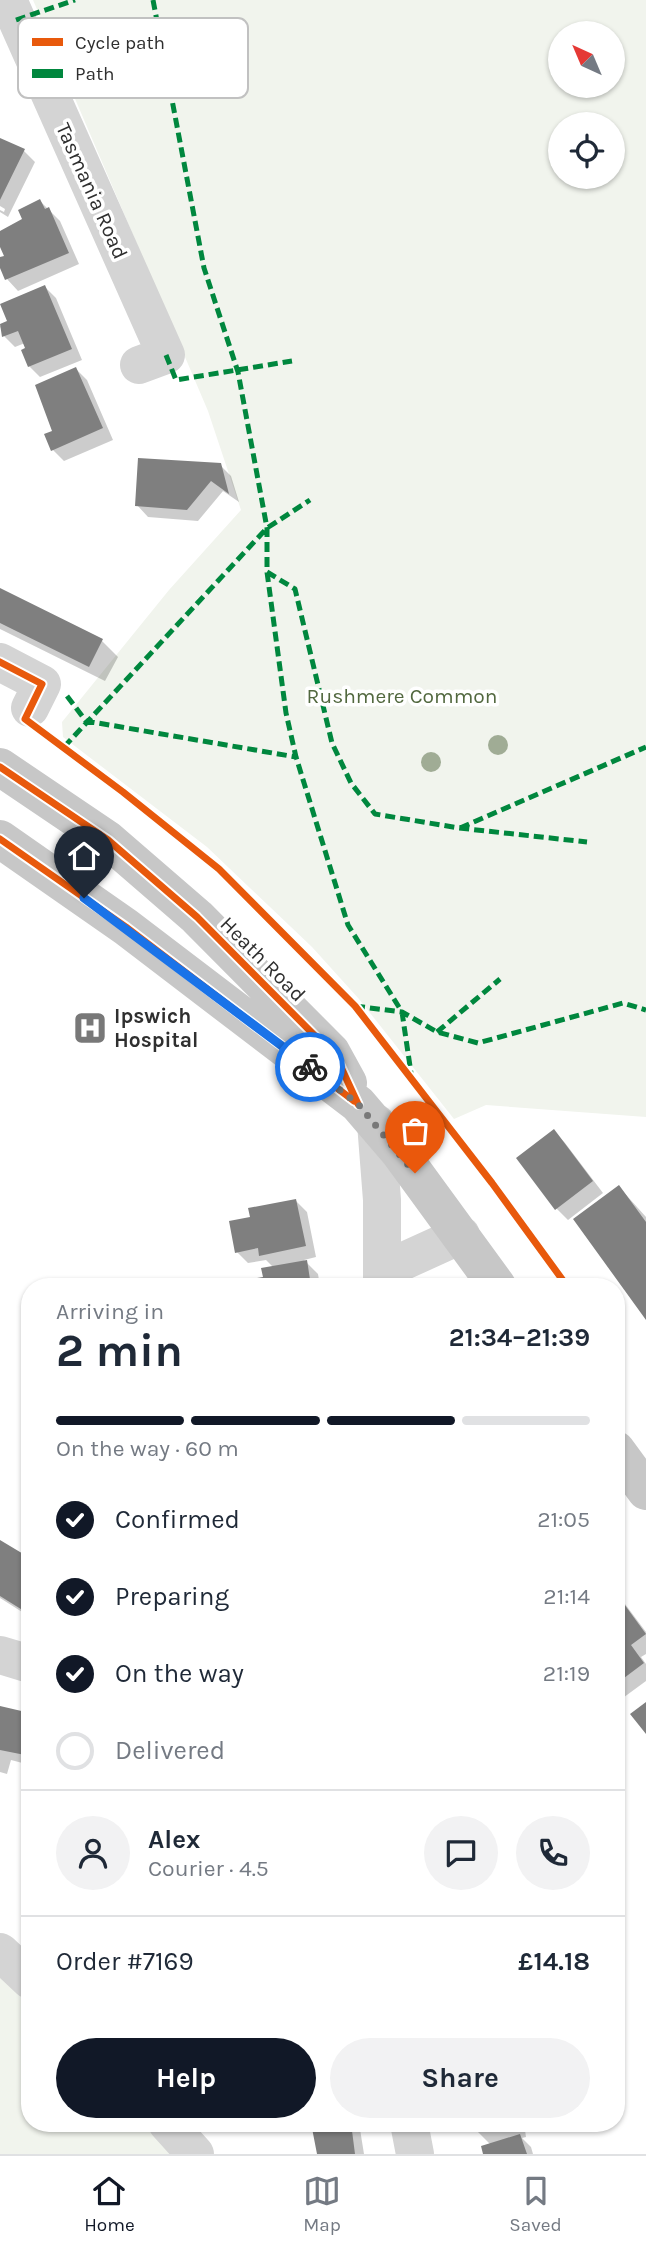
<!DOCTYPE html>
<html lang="en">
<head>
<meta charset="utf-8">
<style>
  body { margin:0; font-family:Karla,sans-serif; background:#f2f2f3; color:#1f2937; height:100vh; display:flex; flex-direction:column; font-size:26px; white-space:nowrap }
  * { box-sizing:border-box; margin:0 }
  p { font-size:23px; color:#747a83 }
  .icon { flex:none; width:38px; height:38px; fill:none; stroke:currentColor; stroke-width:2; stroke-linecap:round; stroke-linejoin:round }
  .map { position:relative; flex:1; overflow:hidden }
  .panel { position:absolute; left:21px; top:1278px; width:604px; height:854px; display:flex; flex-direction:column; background:#fff; border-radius:28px; box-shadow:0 2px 5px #0004 }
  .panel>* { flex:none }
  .needle { width:46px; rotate:316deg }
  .buttons { position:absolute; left:548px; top:21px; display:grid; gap:14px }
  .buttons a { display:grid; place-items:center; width:77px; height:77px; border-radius:50%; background:#fff; box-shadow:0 2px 5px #0004; font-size:35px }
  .pin { position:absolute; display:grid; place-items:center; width:60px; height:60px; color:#fff; margin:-72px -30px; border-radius:50% 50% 50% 0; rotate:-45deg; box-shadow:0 0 7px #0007 }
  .pin .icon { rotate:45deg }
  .courier { position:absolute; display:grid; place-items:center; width:70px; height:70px; margin:-35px; border:5px solid #1a73e8; border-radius:50%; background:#fff; color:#222; box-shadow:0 2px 9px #0007 }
  .head em { font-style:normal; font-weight:700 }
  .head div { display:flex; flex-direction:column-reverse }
  .head { display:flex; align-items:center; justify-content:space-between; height:119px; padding:0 35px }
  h1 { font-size:46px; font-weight:700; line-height:52px }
  .bar { display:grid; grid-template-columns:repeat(4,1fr); gap:10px 7px; align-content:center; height:84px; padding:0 35px }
  .bar i { height:9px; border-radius:5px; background:#e0e1e3 }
  .bar .on { background:#111827 }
  .bar p { grid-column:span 4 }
  .line { display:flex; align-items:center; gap:18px; padding:0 35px; border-top:2px solid #e0e1e3 }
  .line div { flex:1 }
  .round { display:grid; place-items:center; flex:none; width:74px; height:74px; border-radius:37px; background:#f2f2f3 }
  ol { padding:0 35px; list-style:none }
  li { display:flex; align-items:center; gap:21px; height:77px }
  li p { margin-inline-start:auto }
  li .icon { padding:7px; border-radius:50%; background:#111827; color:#fff; stroke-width:4 }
  li:last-child { color:#747a83 }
  li i { width:38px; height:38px; border:4px solid #e0e1e3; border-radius:50% }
  .button { display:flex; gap:14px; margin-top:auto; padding:14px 35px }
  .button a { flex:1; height:80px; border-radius:42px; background:#111827; color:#fff; font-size:28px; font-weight:700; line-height:80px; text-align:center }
  .button a+a { background:#f2f2f3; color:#1f2937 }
  .tab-bar { display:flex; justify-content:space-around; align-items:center; height:98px; border-top:2px solid #e0e1e3; background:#fff; font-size:19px; color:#747a83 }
  .tab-bar a { display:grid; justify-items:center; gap:4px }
  .tab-bar .on { color:#111827 }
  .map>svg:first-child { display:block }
</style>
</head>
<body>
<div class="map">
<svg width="646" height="2154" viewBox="0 0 646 2154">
  <rect width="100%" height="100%" fill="#fff"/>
  <path fill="#f1f4ed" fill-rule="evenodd" d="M33 0H646V1117L486 1105 454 1119 359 999 312 947 207 847 63 737 62 722 169 590 241 510 208 411ZM560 33H612V86H560ZM560 124H612V177H560Z
    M0 1972 30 2001V2123H147L177 2154H0Z"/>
  <path fill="#0003" d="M0 140 24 151 35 162 8 217 0 212V210L4 212 5 209 0 206Z
    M40 201 60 221 79 264 18 291 7 279 0 264V259L6 257 0 243V232L25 220Z
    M45 287 56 298 82 360 40 377 29 366 25 343 15 347 4 336 0 326 9 322Z
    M76 369 87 380 113 440 64 461 53 450 54 432Z
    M220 465 231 476 239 502 223 491 198 521 148 517 137 505Z
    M0 590 102 641 118 657 105 681 0 629Z
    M554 1131 565 1143 603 1193 568 1220 557 1209 519 1158Z
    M619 1187 646 1217V1317Z
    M296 1201 307 1212 316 1257 304 1260 318 1274 320 1286H242L241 1282 265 1278 274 1268 266 1260 248 1263 237 1252 252 1218Z
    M0 1542 30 1560V1617L0 1598Z
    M616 1592 646 1632V1654L641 1657 646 1664V1681L616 1703Z
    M0 1708 30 1715V1765L11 1760 7 1774 0 1772Z
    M313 2123H359L364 2154H318Z
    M476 2123H524L526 2137 522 2138 531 2147 533 2154H485L491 2145 477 2131Z"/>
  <path fill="#7f7f7f" d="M0 138 25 149 0 200Z
    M40 199 45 209 49 207 69 253 5 280 0 268V257L4 256 0 247V231L22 219 18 210Z
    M45 285 72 349 28 367 21 350 25 348 18 331 2 337 0 324 7 321 0 304Z
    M76 367 103 428 51 451 44 434 52 431 35 385Z
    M138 458 221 463 229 494 211 481 187 510 135 506Z
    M0 588 103 639 89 667 0 623Z
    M554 1129 593 1181 555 1210 516 1158Z
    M619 1185 646 1222V1320L573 1219Z
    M296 1199 306 1246 259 1256 258 1248 235 1253 229 1221 250 1217 248 1208Z
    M307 1260 311 1286H240L239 1281 263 1277 261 1268Z
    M0 1540 30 1558V1602L24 1611 0 1596Z
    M616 1593 646 1634 631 1645 644 1663 616 1684Z
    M646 1702V1734L630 1714Z
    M0 1706 30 1713V1756L0 1750Z
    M311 2123H351L355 2154H317Z
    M474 2123H515L516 2127 475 2132Z
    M520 2134 527 2154H483L481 2146Z"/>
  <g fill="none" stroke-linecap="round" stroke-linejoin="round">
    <path stroke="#d4d4d4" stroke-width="38" d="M8 0 166 355 139 365
      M0 662 42 684 30 708
      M376 1123 382 1200V1286
      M384 1270 461 1235
      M0 1655 30 1664
      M0 1952 30 1980
      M167 2123 195 2154
      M409 2123 415 2154"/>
    <path stroke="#c7c7c7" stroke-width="38" d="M0 767 108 840 197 917 331 1052 348 1083
      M0 839 126 927 358 1104 400 1153 497 1286
      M616 1450 646 1491"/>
    <path stroke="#00873e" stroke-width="5" stroke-dasharray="10 5" stroke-linecap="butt" d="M153 0 204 268 238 372 267 528V572L286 713 296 757 348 925 402 1012 411 1073
      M16 20 75 0
      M166 355 176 380 292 361
      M267 572 295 589 332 743 351 783 375 814 459 828 587 842
      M67 696 86 721 296 757
      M64 747 267 528 310 500
      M460 828 646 747
      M355 1006 402 1012 437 1032 478 1043 623 1003 646 1010
      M437 1032 500 979"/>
    <defs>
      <path id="cycleway" d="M0 662 42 684 25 719 123 792 219 869 355 1006 492 1183 567 1286
        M0 767 108 840 197 917 331 1052 340 1065 358 1104
        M0 839 126 927 354 1101"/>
    </defs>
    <use href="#cycleway" stroke="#fff" stroke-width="11"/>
    <use href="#cycleway" stroke="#e8590c" stroke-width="7"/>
  </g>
  <g fill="#a0ac95">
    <circle cx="498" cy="745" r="10"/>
    <circle cx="431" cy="762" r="10"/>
  </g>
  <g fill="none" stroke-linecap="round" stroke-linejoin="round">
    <path stroke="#787878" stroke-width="7" stroke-dasharray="0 12.6" d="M310 1067 358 1104 415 1173"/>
    <path stroke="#1a73e8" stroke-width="9" d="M84 898 310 1067"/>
  </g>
  <defs>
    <symbol id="hospital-square" viewBox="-11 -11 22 22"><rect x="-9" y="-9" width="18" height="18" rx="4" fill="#787878" stroke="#fff"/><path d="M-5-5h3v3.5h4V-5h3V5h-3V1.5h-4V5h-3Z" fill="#fff"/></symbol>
  </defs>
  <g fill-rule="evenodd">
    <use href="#hospital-square" x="71" y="1009" width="38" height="38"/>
  </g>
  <g text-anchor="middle" stroke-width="7" stroke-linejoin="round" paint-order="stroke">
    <g font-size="21" fill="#2f2f2f" stroke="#fff">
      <text transform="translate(92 191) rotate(66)" y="7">Tasmania Road</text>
      <text transform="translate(263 959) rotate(45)" y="7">Heath Road</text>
    </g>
    <g font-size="21" fill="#52683f" stroke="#fff">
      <text x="402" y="703">Rushmere Common</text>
    </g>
    <g font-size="21" font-weight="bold" fill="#2f2f2f" stroke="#fff" text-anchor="start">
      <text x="114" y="1023">Ipswich<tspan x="114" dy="24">Hospital</tspan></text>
    </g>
  </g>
  <rect x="18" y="18" width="230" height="80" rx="10" fill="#fff" stroke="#c1c1c1" stroke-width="2"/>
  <rect x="32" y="38" width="31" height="8" fill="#e8590c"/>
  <rect x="32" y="69" width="31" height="9" fill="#00873e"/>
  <g font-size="19" fill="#2f2f2f">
    <text x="75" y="49">Cycle path</text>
    <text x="75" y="80">Path</text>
  </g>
</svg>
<div class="buttons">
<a><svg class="needle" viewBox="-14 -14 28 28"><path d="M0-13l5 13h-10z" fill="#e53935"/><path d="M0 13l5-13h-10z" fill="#747a83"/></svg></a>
<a><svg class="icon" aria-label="locate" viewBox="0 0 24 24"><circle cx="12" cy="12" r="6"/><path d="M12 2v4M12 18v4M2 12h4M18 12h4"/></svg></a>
</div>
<div class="pin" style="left:415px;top:1173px;background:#ea580c"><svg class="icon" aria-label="bag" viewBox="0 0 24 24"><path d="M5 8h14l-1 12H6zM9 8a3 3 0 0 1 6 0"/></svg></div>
<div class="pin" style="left:84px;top:898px;background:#1f2937"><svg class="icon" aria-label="home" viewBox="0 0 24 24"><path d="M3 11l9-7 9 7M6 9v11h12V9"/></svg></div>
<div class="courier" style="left:310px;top:1067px"><svg class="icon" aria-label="bike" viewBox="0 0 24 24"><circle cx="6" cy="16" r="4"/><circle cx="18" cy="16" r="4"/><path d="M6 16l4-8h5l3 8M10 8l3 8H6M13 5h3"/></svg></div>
<section class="panel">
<div class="head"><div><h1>2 min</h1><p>Arriving in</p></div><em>21:34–21:39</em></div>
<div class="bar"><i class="on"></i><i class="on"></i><i class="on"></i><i></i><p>On the way · 60 m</p></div>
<ol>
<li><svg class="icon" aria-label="check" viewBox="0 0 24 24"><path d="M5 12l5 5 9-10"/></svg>Confirmed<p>21:05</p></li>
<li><svg class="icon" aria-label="check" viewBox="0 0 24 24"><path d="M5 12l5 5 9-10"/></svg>Preparing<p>21:14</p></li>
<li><svg class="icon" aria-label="check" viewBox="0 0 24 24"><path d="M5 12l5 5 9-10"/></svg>On the way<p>21:19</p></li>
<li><i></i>Delivered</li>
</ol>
<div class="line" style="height:126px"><a class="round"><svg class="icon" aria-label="person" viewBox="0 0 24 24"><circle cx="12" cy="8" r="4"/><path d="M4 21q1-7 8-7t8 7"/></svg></a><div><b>Alex</b><p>Courier · 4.5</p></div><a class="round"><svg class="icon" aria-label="chat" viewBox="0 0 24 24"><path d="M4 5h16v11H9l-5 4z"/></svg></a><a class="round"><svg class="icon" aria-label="phone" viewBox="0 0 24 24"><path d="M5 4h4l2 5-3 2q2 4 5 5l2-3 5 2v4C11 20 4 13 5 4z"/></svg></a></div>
<div class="line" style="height:91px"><div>Order #7169</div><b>£14.18</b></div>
<div class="button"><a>Help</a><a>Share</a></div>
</section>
</div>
<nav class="tab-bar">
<a class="on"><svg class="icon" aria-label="home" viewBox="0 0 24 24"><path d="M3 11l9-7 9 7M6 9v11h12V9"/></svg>Home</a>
<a><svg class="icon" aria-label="map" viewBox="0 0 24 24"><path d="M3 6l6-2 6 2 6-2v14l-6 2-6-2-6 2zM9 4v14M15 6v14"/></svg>Map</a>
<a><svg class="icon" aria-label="saved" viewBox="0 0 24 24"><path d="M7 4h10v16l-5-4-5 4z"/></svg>Saved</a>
</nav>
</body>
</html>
